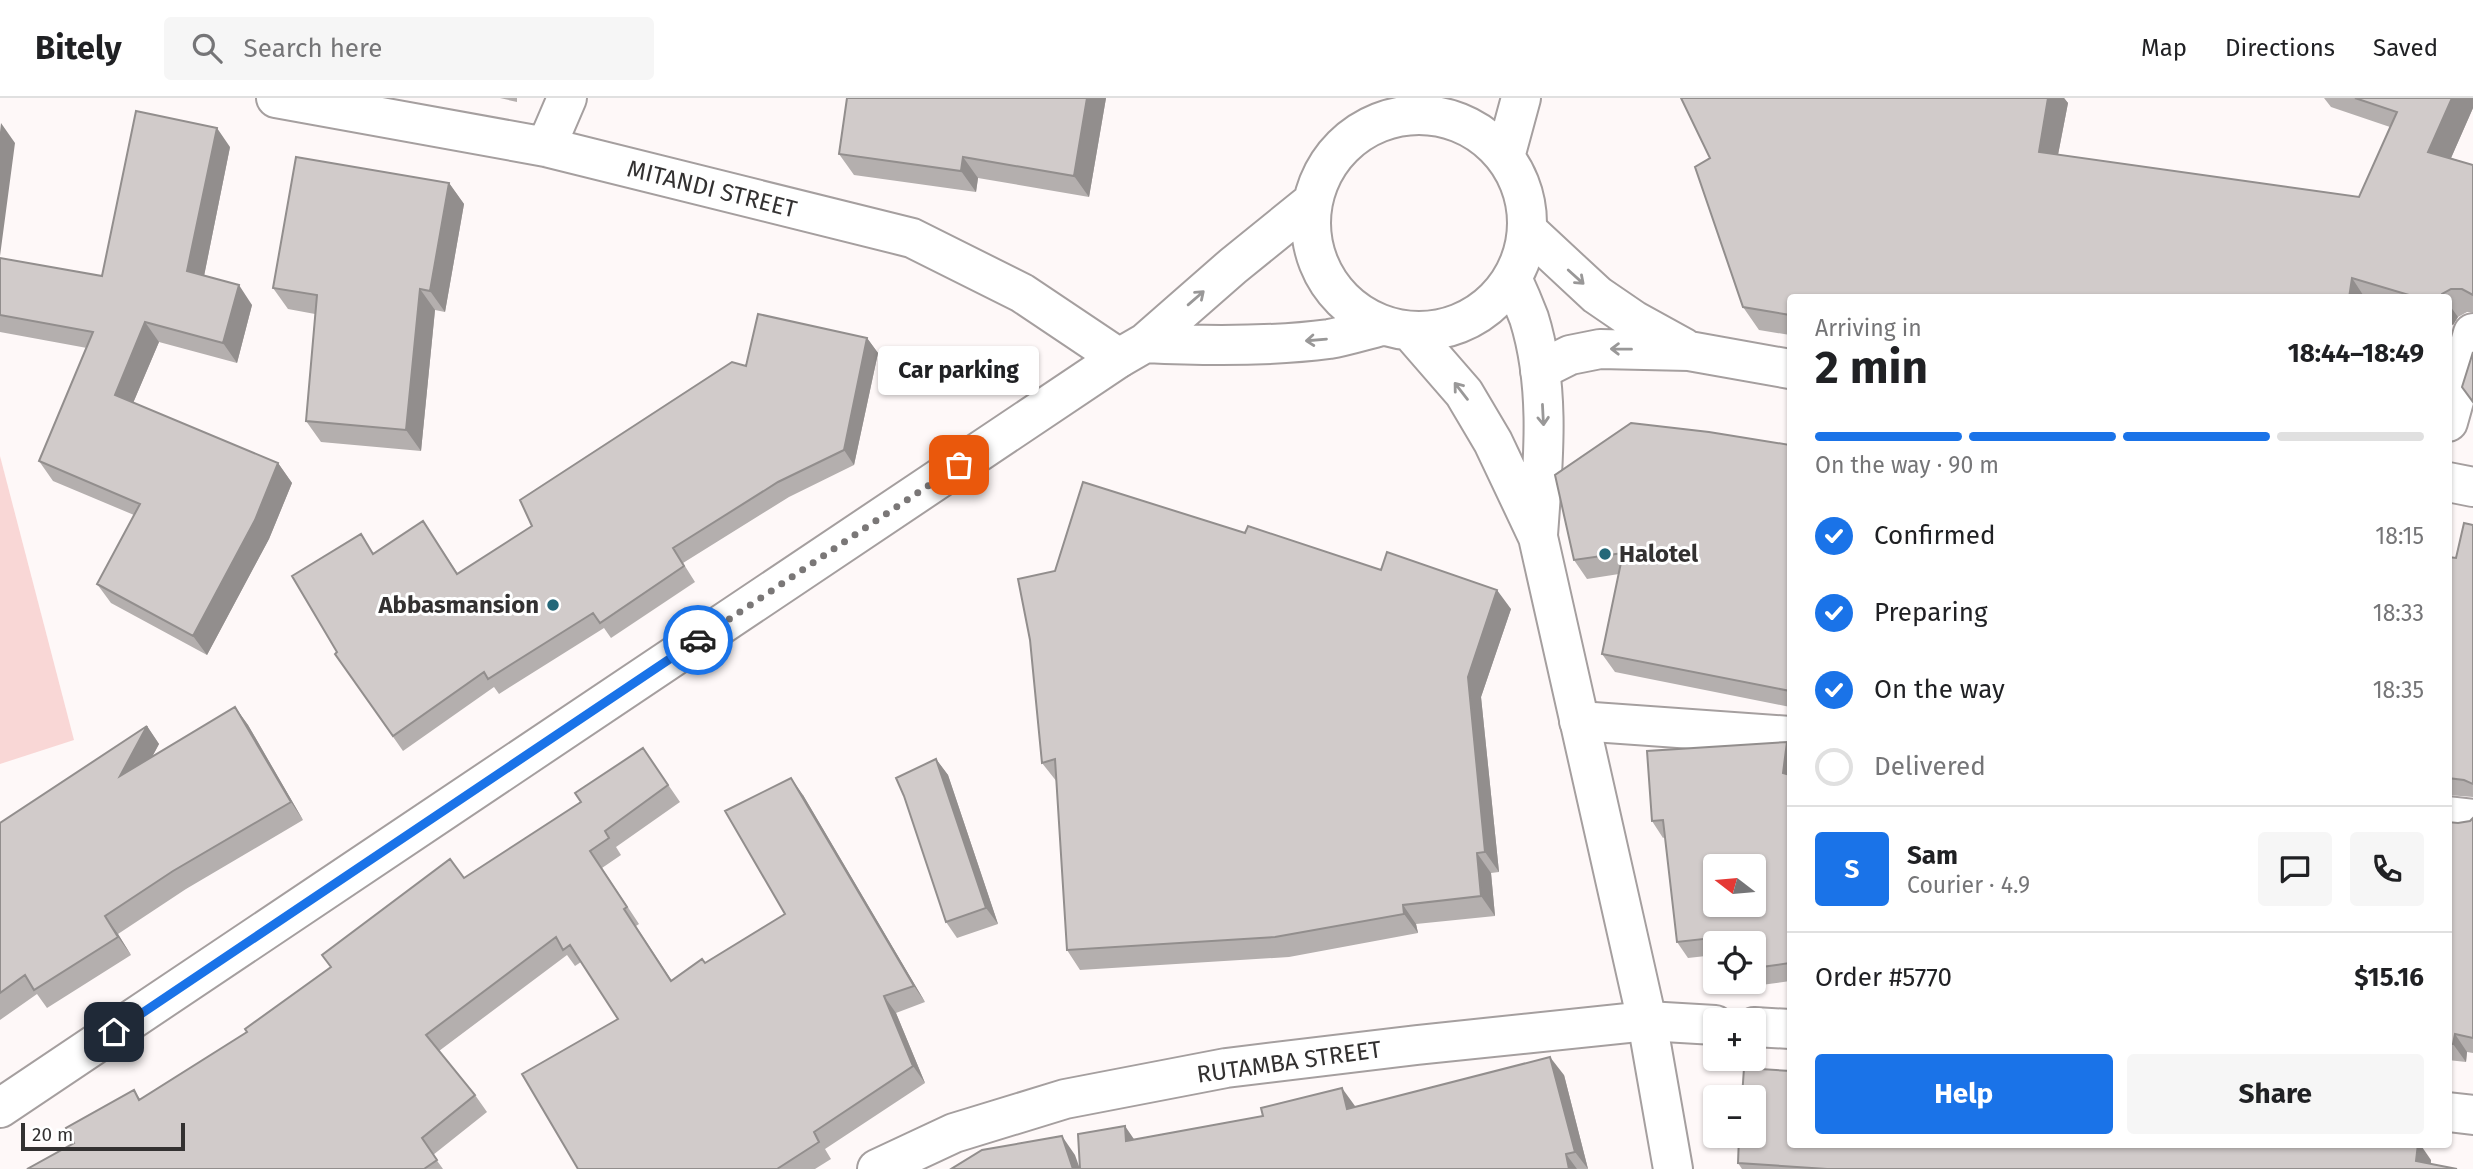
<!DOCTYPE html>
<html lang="en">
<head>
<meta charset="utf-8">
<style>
  body { margin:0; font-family:"Fira Sans",sans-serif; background:#f6f6f6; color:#202124; height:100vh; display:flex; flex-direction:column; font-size:26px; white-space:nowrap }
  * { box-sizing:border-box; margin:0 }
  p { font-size:23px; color:#757577 }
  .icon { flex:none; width:38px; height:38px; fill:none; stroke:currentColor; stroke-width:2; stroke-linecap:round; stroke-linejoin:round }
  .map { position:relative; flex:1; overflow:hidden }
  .sheet { position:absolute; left:1787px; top:196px; width:665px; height:854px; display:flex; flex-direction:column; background:#fff; border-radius:7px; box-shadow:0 2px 5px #0004 }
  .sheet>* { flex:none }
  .needle { width:46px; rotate:286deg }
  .controls { position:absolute; left:1703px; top:756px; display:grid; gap:14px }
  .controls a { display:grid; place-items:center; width:63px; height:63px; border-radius:7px; background:#fff; box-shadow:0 2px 5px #0004; font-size:35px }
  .scale { position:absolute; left:21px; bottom:18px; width:164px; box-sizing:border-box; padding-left:7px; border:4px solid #333131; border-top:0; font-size:19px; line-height:24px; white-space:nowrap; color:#333131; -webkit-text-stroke:5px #fff; paint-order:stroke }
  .pin { position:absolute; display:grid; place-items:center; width:60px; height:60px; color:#fff; margin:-30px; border-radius:14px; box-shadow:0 4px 10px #0006 }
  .courier { position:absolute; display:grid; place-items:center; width:70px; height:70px; margin:-35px; border:5px solid #1a73e8; border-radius:50%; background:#fff; color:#222; box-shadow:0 2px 9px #0007 }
  .bubble { position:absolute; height:49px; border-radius:7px; background:#fff; box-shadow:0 2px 5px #0004; font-size:23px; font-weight:700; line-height:49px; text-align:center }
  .headline em { font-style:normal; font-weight:700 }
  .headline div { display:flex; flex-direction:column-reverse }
  .headline { display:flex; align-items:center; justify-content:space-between; height:119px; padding:0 28px }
  h1 { font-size:46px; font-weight:700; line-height:52px }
  .bar { display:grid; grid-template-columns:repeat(4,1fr); gap:10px 7px; align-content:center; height:84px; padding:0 28px }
  .bar i { height:9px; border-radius:5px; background:#e0e0e0 }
  .bar .selected { background:#1a73e8 }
  .bar p { grid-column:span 4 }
  .line { display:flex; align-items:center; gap:18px; padding:0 28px; border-top:2px solid #e0e0e0 }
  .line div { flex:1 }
  .round { display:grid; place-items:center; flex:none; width:74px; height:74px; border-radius:7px; background:#f6f6f6 }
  ol { padding:0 28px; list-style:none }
  li { display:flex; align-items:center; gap:21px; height:77px }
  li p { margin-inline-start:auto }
  li .icon { padding:7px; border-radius:50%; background:#1a73e8; color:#fff; stroke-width:4 }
  li:last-child { color:#757577 }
  li i { width:38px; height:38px; border:4px solid #e0e0e0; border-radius:50% }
  .button { display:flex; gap:14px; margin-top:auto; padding:14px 28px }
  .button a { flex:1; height:80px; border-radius:7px; background:#1a73e8; color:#fff; font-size:28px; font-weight:700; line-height:80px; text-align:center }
  .button a+a { background:#f6f6f6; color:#202124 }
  header { display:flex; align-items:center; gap:42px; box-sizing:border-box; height:98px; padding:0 35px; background:#fff; border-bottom:2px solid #e0e0e0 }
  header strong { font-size:33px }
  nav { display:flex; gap:38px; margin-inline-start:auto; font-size:24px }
  .search { width:490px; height:63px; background:#f6f6f6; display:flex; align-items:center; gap:18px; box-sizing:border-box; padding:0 24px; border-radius:7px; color:#757577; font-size:26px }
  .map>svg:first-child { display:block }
</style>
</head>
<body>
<header>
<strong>Bitely</strong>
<div class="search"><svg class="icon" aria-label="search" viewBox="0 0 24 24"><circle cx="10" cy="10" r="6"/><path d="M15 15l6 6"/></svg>Search here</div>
<nav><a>Map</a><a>Directions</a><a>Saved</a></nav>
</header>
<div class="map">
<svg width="2473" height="1071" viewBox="0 0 2473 1071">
  <rect width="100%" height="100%" fill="#fef8f8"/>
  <path fill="#f9d7d6" d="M0 358 74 642 0 666Z"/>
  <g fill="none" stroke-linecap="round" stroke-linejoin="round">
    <defs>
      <path id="minor" d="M276 0 546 49 912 140 1022 195 1119 260
        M546 49 567 0
        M1527 132 1597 197 1635 223 1684 250
        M1540 272 1570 257 1600 251 1689 253 1790 271
        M2448 324 2473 235
        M2448 384 2473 389
        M1579 623 1790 638
        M2448 718 2473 721
        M1754 929 1790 931
        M2448 1014 2473 1017
        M877 1071 954 1035 1065 1001 1226 970 1417 947 1647 923 1715 927"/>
      <path id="secondary" d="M1311 125a108 108 0 1 1 216 0a108 108 0 1 1-216 0Z
        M1505 59 1521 0
        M1512 180C1518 193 1524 207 1529 220 1551 290 1543 366 1538 437
        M1411 234 1464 295 1493 344 1538 439 1647 923 1673 1071
        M1145 245C1206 248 1268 249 1329 241 1347 238 1365 232 1382 228
        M0 1010 1119 260 1145 245 1233 168 1312 104"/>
    </defs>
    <use href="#minor" stroke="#a59f9f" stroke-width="42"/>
    <use href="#secondary" stroke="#a59f9f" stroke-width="42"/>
    <use href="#minor" stroke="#fff" stroke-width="38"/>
    <use href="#secondary" stroke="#fff" stroke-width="38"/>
  </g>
  <path fill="#b4afae" d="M500 0H517V4Z
    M1106 0 1089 99 978 80 976 94 854 77 839 56Z
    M1681 0H2064L2068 5 2058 57 2359 99 2390 29 2331 9 2324 0H2473V10L2451 60 2473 67V214H2467L2458 219 2453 227 2448 226V200H1790V237L1759 232 1743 209 1710 60Z
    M230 49 204 178 252 207 237 265 159 244 133 305 278 365 292 385 269 441 207 557 111 505 97 486 134 417 53 383 39 363 87 250 0 234V160L102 178Z
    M449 85 464 106 445 214 435 212 421 353 321 344 306 323 315 216 288 211 273 190Z
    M867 240 878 255 854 367 789 399 683 465 695 484 611 540 604 530 499 596 494 589 403 653 335 556 337 554 374 455 423 423 458 476 532 428 746 268Z
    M1790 347V609L1615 574 1602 556 1619 476 1587 481 1574 462Z
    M2473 427V699L2448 697V459L2456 460Z
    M1245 435 1381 472 1511 511 1481 599 1499 774 1491 775 1495 818 1416 826 1418 835 1289 859 1080 872 1067 852 1057 684 1042 665 1030 542Z
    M235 609 248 627 303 722 186 791 118 836 131 857 47 910 37 896 0 922V725L147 628 159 646 152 659Z
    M1787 644 1790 649V883L1754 888 1751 884H1754V845H1715V857L1688 860 1677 844 1665 739 1663 740 1652 723Z
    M643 650 680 704 616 749 621 757 602 770 639 826 636 828 672 883 705 865 785 816 803 697 925 904 896 915 925 985 825 1051 831 1061 815 1071H578L618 921 581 864 575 868 567 857 439 953 475 997 487 1014 433 1057 443 1071H27L74 1045 134 992 140 1001 247 934 464 780 581 704Z
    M936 661 948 677 998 826 957 840 946 824Z
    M2473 720V955L2467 954 2466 964 2448 962V724L2458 725 2470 723Z
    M1564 977 1588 1071H1080L1355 1009Z
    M1790 1046 2431 1062V1066L2457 1071H1742L1738 1065Z"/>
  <path fill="#928e8d" d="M1087 0H1106L1089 99 1074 78Z
    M2048 0H2064L2068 5 2054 77 2039 54Z
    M2452 0H2473V10L2444 76 2428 54Z
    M1 25 15 45 0 158V34Z
    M217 30 230 49 201 193 187 173Z
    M963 59 978 80 976 94 961 73Z
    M449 85 464 106 445 214 430 193Z
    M2352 180 2365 200H2349Z
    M239 187 252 207 237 265 223 245Z
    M420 191 435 212 421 353 406 332Z
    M2448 205 2458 219 2453 227 2448 221Z
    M145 224 159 244 128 317 115 297Z
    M867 240 878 255 854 367 844 352Z
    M278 365 292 385 269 441 207 557 193 538Z
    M1497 492 1511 511 1481 599 1499 774 1485 754 1468 579Z
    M235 609 248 627 303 722 291 704Z
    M147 628 159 646 132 696 120 678Z
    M1787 644 1790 649V685L1783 675Z
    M936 661 948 677 998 826 986 810Z
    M791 680 803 697 925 904 914 888Z
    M1477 755 1491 775 1495 818 1481 798Z
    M1403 807 1416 826 1418 835 1404 816Z
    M105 818 118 836 131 857 118 839Z
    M884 898 896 915 925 985 913 968Z
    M2455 936 2467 954 2466 964 2453 946Z
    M1550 959 1564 977 1588 1071 1575 1054Z
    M1342 990 1355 1008 1360 1030 1347 1011Z
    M1125 1028 1138 1047 1126 1043Z
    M1062 1038 1075 1057 1080 1071H1073Z
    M2418 1046H2420L2431 1062 2430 1071 2416 1063Z
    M1566 1056 1577 1071H1569Z"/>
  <path fill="#d1cbca" stroke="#928e8d" stroke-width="2" fill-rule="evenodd" d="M847 0H1087L1074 78 963 59 961 73 839 56Z
    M1681 0H2048L2039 54 2359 99 2397 14 2355 0H2452L2428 54 2473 67V197L2462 191H2451L2442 196 2440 200H2419L2352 180 2349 200H1790V217L1743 209 1695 69 1710 60Z
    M136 13 217 30 187 173 239 187 223 245 145 224 115 297 278 365 255 422 193 538 97 486 140 406 39 363 93 234 0 217V160L102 178Z
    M296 59 449 85 430 193 420 191 406 332 306 323 317 197 273 190Z
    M758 216 867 240 844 352 778 384 673 450 684 468 600 525 593 515 488 581 484 574 393 638 335 556 337 554 292 478 361 436 373 456 423 423 457 476 532 428 520 402 732 264 746 268Z
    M2473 254V304L2462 289Z
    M1631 325 1709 334 1790 347V593L1602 556 1623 455 1574 462 1555 377Z
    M1083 384 1245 435 1248 428 1381 472 1387 454 1497 492 1468 579 1485 754 1477 755 1481 798 1403 807 1404 816 1275 839 1067 852 1055 661 1042 665 1030 542 1018 481 1055 473Z
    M2464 425 2473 427V686L2464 682 2448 680V459L2456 460Z
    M235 609 291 704 173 773 105 818 118 839 34 892 25 877 0 895V725L147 628 120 678Z
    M1787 644 1783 675 1790 677V865L1754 870V845H1740L1739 837 1677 844 1663 722 1652 723 1647 653ZM1715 768H1754V807H1715Z
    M643 650 668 687 605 733 609 740 590 753 627 809 624 811 671 883 702 861 705 865 785 816 725 713 791 680 914 888 884 898 913 968 814 1034 819 1044 777 1071H578L522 976 618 921 570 847 563 852 556 839 426 937 475 997 422 1040 437 1062 424 1071H27L74 1045 66 1030 134 992 139 1002 247 934 245 931 331 869 322 857 450 761 464 780 581 704 575 695Z
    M936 661 986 810 946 824 904 698 896 680Z
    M2473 720V940L2455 936 2453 946H2448V724L2458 725 2470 723Z
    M1550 959 1575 1054 1566 1056 1569 1071H1080L1078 1036 1125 1028 1126 1043 1263 1018 1261 1010 1342 990 1347 1011Z
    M1744 970 1790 973V1046H2418L2416 1063 2457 1071H1827L1738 1065 1739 1038H1754V999H1742Z
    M1062 1038 1073 1071H951L982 1052Z"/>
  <defs><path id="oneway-shaft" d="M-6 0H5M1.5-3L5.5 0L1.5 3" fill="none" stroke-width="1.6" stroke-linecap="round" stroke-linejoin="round" transform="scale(1.75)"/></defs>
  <g stroke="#999898">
    <use href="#oneway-shaft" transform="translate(1576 179) rotate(42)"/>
    <use href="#oneway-shaft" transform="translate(1196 200) rotate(-41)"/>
    <use href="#oneway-shaft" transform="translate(1316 242) rotate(175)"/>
    <use href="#oneway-shaft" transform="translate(1621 251) rotate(-179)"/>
    <use href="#oneway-shaft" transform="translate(1461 293) rotate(-128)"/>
    <use href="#oneway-shaft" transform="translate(1543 317) rotate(87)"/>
  </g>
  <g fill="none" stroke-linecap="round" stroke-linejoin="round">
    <path stroke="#7a7777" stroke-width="7" stroke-dasharray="0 12.6" d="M698 542 959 367"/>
    <path stroke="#1a73e8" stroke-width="9" d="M114 934 698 542"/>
  </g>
  <g fill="#246879" stroke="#fff" stroke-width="2.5">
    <circle cx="1605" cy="456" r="7"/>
    <circle cx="553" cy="507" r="7"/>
  </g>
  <g text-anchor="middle" stroke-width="6" stroke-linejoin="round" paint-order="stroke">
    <g font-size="24" fill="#333131" stroke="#fff">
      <text transform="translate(712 91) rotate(14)" y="8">MITANDI STREET</text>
      <text transform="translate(1289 964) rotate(-8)" y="8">RUTAMBA STREET</text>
    </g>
    <g font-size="24" font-weight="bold" fill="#333131" stroke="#fff" text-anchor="start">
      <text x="1619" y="464">Halotel</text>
      <text x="539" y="515" text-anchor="end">Abbasmansion</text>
    </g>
  </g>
</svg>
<div class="controls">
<a><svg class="needle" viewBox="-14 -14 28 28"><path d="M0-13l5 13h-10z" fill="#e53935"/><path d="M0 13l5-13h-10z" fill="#757577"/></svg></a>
<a><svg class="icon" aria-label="locate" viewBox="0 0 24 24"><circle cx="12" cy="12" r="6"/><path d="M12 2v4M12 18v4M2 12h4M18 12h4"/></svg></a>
<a>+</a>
<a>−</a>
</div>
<div class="scale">20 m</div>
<div class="pin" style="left:959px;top:367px;background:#ea580c"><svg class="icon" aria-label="bag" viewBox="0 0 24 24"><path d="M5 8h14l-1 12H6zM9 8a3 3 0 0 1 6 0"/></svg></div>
<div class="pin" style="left:114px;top:934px;background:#1f2937"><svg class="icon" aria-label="home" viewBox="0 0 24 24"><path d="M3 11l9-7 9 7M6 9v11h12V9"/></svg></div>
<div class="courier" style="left:698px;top:542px"><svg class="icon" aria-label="car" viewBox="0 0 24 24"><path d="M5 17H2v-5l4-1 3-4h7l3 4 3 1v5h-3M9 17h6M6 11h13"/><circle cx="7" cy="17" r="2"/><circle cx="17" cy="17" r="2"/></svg></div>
<div class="bubble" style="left:878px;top:248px;width:161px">Car parking</div>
<section class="sheet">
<div class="headline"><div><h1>2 min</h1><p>Arriving in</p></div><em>18:44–18:49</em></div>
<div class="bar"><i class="selected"></i><i class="selected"></i><i class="selected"></i><i></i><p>On the way · 90 m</p></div>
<ol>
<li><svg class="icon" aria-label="check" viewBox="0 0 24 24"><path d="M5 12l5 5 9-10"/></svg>Confirmed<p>18:15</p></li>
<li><svg class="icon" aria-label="check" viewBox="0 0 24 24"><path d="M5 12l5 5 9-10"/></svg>Preparing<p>18:33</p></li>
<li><svg class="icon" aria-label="check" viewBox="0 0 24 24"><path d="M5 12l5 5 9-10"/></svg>On the way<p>18:35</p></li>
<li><i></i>Delivered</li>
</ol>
<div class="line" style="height:126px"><b class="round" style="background:#1a73e8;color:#fff">S</b><div><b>Sam</b><p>Courier · 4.9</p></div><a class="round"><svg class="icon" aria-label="chat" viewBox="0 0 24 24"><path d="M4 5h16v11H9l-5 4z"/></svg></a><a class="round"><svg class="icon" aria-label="phone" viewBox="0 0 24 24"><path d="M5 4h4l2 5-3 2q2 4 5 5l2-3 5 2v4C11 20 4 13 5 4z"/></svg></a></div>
<div class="line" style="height:91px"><div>Order #5770</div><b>$15.16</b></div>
<div class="button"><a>Help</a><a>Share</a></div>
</section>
</div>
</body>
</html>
